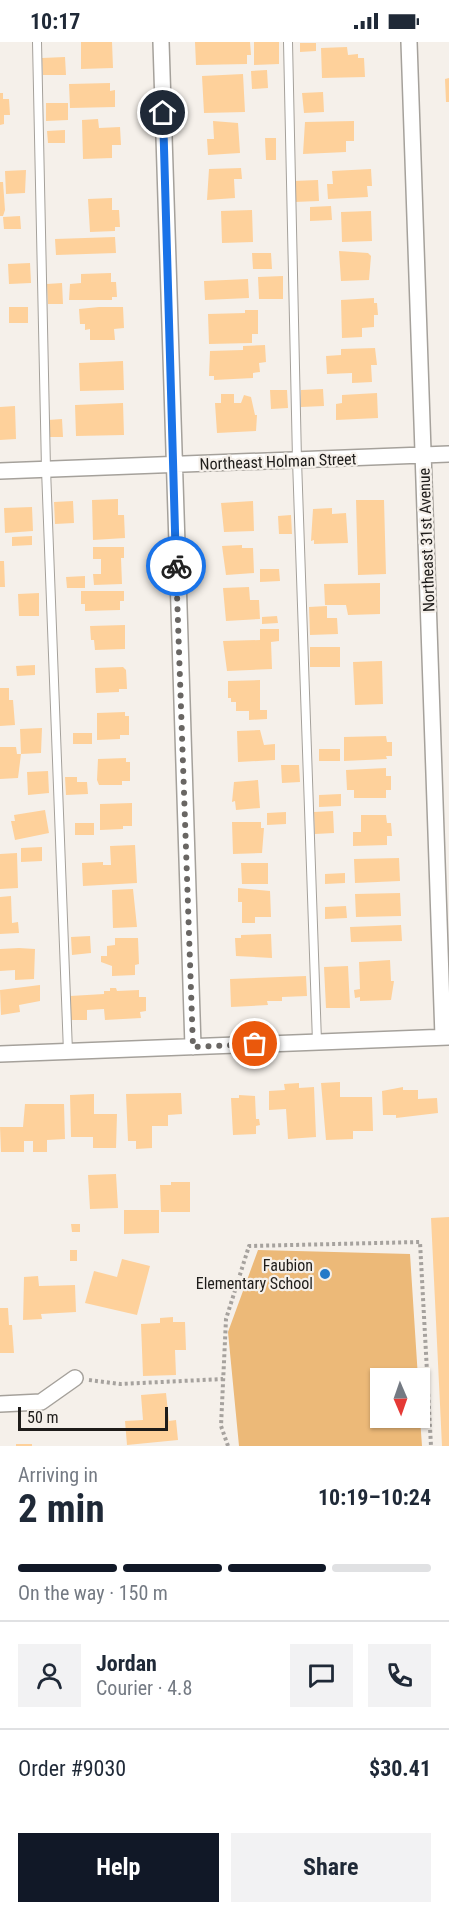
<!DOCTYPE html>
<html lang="en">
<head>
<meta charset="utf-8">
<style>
  body { margin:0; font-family:"Roboto Condensed",sans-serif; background:#f2f2f3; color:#1f2937; height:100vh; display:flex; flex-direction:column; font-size:22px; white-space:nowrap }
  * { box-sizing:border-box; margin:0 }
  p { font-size:20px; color:#747a83 }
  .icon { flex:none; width:33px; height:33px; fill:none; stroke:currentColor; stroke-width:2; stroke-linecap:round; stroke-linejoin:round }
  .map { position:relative; height:1404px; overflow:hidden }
  .sheet { display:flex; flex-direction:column; background:#fff; flex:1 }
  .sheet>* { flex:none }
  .needle { width:39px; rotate:178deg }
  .controls { position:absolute; left:370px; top:1326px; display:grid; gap:12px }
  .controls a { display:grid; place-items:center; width:60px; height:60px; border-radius:0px; background:#fff; box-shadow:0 2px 4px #0004; font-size:30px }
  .scale { position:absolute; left:18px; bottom:15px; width:150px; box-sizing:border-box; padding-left:6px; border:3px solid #1e1c1a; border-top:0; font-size:16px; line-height:21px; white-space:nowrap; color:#1e1c1a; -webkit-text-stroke:4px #f5f0ea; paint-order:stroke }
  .pin { position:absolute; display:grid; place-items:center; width:51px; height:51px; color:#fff; margin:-26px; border:3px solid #fff; border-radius:50%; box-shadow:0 2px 6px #0007 }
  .courier { position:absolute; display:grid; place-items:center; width:60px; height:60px; margin:-30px; border:4px solid #1a73e8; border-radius:50%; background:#fff; color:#222; box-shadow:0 2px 8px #0007 }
  .overview em { font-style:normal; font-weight:700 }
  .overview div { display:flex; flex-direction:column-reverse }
  .overview { display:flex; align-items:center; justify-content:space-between; height:102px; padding:0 18px }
  h1 { font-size:39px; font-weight:700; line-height:45px }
  .bar { display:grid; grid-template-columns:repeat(4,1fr); gap:9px 6px; align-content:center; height:72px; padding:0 18px }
  .bar i { height:8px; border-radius:4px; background:#e0e1e3 }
  .bar .current { background:#111827 }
  .bar p { grid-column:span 4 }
  .line { display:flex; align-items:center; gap:15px; padding:0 18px; border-top:2px solid #e0e1e3 }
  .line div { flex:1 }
  .round { display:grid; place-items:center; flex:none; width:63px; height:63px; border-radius:0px; background:#f2f2f3 }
  .action { display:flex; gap:12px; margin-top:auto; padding:12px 18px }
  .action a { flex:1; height:69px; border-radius:0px; background:#111827; color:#fff; font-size:24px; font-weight:700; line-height:69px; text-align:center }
  .action a+a { background:#f2f2f3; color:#1f2937 }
  .status { display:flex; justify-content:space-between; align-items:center; height:42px; padding:0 30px; background:#fff; direction:ltr }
  .status svg { height:16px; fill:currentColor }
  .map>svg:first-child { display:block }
</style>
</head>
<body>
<div class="status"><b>10:17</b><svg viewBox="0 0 49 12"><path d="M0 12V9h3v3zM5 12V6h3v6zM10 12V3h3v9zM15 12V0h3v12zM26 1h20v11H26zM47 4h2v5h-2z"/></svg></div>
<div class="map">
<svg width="449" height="1404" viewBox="0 0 449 1404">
  <rect width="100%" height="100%" fill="#f5f0ea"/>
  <path fill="#ecb978" d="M258 1208 410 1212 418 1336H381V1376H420L422 1404H239L228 1290Z"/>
  <path fill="#fed19b" d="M81 0H112L113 26 81 27Z
    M195 0H250L251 13H247V22L196 23Z
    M254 0H279V22L254 23Z
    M300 1H316V9L300 10Z
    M347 5 348 13 358 12V16H364L365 35 322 36 321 6Z
    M65 15 66 33H43L42 16Z
    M267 28 268 46 252 47 251 29Z
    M243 32 245 70 204 71 202 34Z
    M449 36V60H446L445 37Z
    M110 41V49L115 48V65L70 66 69 42Z
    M323 50 324 70 304 71 302 51Z
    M0 51H3V57H9L10 73H4V82L0 83Z
    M46 61H68V78L46 79Z
    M98 77 99 86 120 85 121 103H112V116L83 117 82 78Z
    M213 79 238 81 240 111 208 113 207 97H214Z
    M354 79V99H346V110L303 112 305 80Z
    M65 88V101H48L47 89Z
    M265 96H276V118H266Z
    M241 126 242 137H234L235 156 207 158 209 127Z
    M371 127 372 144H367L368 155 328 157 327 142H333L332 129Z
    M26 128 25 151 6 152 5 129Z
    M318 138 319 159 294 160 293 139Z
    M0 140H3L5 168 3 174H0Z
    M112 156V168H119L120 185H115V189L90 190 88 157Z
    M331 164 332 178 310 179V165Z
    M252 168 253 200 222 201 221 169Z
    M371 169 372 199 342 200 341 170Z
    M20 174 21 187H4L3 175Z
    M115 195 116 211 56 213 55 197Z
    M339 209 368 211 371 214 369 238 341 239Z
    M252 211H271L272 227H253Z
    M30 221 31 241 9 242 8 222Z
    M111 231V240H116L117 255H112V258H69L70 242 81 241V232Z
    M283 234V257H259L258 235Z
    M248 237 249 256 205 258 204 239Z
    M62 241 63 262H48L47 242Z
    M374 256V261H377L378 273H374V285L362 286V295L342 296 341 258Z
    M9 265H28V281H9Z
    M99 265H123L124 286 114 287 115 298H90V287L85 288V282H80L79 267Z
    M245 268H258V292H252V301L209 302 208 272 245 271Z
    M265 303 266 320 259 321 260 330 253 331V336L214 338V334H209L210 309 243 308V304Z
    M375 306 377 323H371L372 340 352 341V331L327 332 326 314 341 313V307Z
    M123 319 124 348 80 349 79 321Z
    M323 347 324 364 301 365V348Z
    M270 348H287L288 366 271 367Z
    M377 351 378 376 336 378V362L342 361V353Z
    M221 352H234V361H241L244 353 251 355 255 373H257L256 389 217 391 215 361H221Z
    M123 361 124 393 76 394 75 363Z
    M15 364 16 397 0 398V365Z
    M62 377 63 395H49L48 378Z
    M118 457V473H124L125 496 93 498 92 458Z
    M356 458H384L386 532 358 533Z
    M73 459 74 481 55 482 54 460Z
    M253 459 254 489 224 490 221 461Z
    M32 465 33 489 5 491 4 466Z
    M332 466V472L346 471 348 501 314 502V498L311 499 313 467Z
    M291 473 292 492H279L278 474Z
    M32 494V503L12 504V495Z
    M242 503V506H253L254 531 226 533 222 504Z
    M93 505H124V516H121L122 542 94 543 93 532H101V517H93Z
    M0 519H4L5 545H0Z
    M260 527H279L280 539 260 540Z
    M85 534V546H67L66 535Z
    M380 541V572L348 573 346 563H325L324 542Z
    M249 545 250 558H259L260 577 226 579 223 546Z
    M81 549H124V559H120V568L85 569V562H81Z
    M39 551V574H19L18 552Z
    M327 564V576H337L338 592 310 593 309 565Z
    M277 574 278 581 262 582V575Z
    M125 583V607L95 608 94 598H91L90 584Z
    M260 587H279V599L271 600 272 627 227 629 223 599 260 598Z
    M310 605H340V625H310Z
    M382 619 383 662 355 663 353 620Z
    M35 623V633L17 634 16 624Z
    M123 625 126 628 127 647H119V650L96 651 95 626Z
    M260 638V668H267V677L249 678V669H236V660H231V656H228V639Z
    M0 646H9V658H13L15 683 0 684Z
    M125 670V674H129V693H120V697L97 698V671Z
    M42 686 41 711 21 712 18 736 0 737V705H16L17 712H21L20 687Z
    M260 688 264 703 275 702V718L238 720 237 689Z
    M73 691H92V702H73Z
    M386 694 387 700H392V714H386L387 717 344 719V695Z
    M319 707H340V719H319Z
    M126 716V720H130V739H122V743H99L97 738 98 717Z
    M281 723H299L300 740 282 741Z
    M386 726V734H391V748H386V756H354V748H347L346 728Z
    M48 729 49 751 28 753 27 730Z
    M65 735H77V740H87L88 752 66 753Z
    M258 738 260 766 236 768 235 759 232 760 234 740Z
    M341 752V764L319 765V753Z
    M132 761V784H123V787L100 788V762Z
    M45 768 49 791 15 798 11 779H15L14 773Z
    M333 769 334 791 315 792 314 770Z
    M286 770V782L267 783V771Z
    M361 773H386L387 781H391L392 794H387V803L353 804V790H361Z
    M232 780H261V786H264L262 811 233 812Z
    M75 781H94V793H75Z
    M135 803 137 841 83 844 82 821 103 820V823H111L110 804Z
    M42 805V819L21 820V806Z
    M17 811 18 846 0 847V812Z
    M399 816 400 839 355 841 354 817Z
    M241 821H268V842H242Z
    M345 831V841L325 842V832Z
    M238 846 270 849 271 875H255V881H242V860H238Z
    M133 847 137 885 113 886 112 848Z
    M400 851 401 874 356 875 355 852Z
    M11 854 12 881 18 880 19 891 0 892V855Z
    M346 864 347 876 325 877V865Z
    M401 883 402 899 351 900 350 885Z
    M271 892 272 916 236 914 235 896H241V893Z
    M90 894 91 911 72 913 71 895Z
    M115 896H138L139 922 135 923V933L112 934V924L101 920V914H107V904L115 903Z
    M19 906 35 907 34 937 15 938V928L0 929V907Z
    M390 918 391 939H394L391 958 360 959V955L355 956 354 948 360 947 359 920Z
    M348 924 350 966H326L324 925Z
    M306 934 307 954 282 955V959H267L268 963 231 965 230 937Z
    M40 943V959L19 963 20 970 1 973 0 948Z
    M110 946H116L117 949 139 948V955H146V969L140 970 141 976 105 978 104 967 87 968V978H71L70 954 104 952V949H110Z
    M340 1040V1055H372L373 1089H353V1097L326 1098 321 1041Z
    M299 1041V1046L314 1045 316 1095 288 1097 286 1067 269 1068V1049L285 1048 284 1042Z
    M403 1045V1048H418V1057L437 1056 438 1071 396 1076V1073H383L382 1049Z
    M181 1051 182 1072 168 1073V1084H152V1106L136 1107V1099H128L126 1052Z
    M94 1052V1072H117L116 1106H93V1095H71L70 1053Z
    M239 1053 255 1054 256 1077H259L260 1083 256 1084V1092L233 1093 231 1056H239Z
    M25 1062H64L65 1097 47 1098V1110H33V1099H24V1110H1L0 1085H23Z
    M116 1132 118 1166 90 1167 88 1133Z
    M171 1140H190V1170H161L160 1143H171Z
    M124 1168H159V1191L124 1192Z
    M449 1175V1404H442L431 1176Z
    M71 1182H80V1190H72Z
    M70 1208H77V1219H70Z
    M122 1217 150 1224 137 1273 85 1261 94 1229 117 1235Z
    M38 1234 39 1244 75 1243 76 1270 41 1272 42 1277 23 1278 24 1235Z
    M0 1266H8L9 1283H12L14 1311H0Z
    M173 1275V1280H185L186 1308H175L176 1333 143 1334 141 1282 160 1281V1276Z
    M166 1351 169 1379 176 1378 178 1398 127 1403 125 1379 143 1378 141 1353Z
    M16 1402H32V1404H16Z"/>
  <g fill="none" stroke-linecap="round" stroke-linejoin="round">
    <defs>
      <path id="lane" d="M37 0 46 427 68 1010
        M288 0 297 418 317 1000"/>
      <path id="street" d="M161 0 193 1005
        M409 0 443 995
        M0 429 449 412
        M0 1012 449 995
        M0 1362 41 1360 75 1336"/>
    </defs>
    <use href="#lane" stroke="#a5a19b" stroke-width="10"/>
    <use href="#street" stroke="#a5a19b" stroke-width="18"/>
    <path stroke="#a6a29e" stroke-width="4" stroke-dasharray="3 3" stroke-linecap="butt" d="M89 1338 120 1342 223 1337
      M228 1404 221 1384 226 1277 249 1204 420 1200 431 1404"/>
    <use href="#lane" stroke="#fff" stroke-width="8"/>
    <use href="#street" stroke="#fff" stroke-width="15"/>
  </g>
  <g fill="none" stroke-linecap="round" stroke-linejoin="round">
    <path stroke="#696663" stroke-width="6" stroke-dasharray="0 10.8" d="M176 524 193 1005 255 1002"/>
    <path stroke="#1a73e8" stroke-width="8" d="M163 71 176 524"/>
  </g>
  <circle fill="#247ac8" stroke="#f5f0ea" stroke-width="2" cx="325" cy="1232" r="6"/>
  <g text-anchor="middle" stroke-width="4.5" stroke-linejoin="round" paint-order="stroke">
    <g font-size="16" fill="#1e1c1a" stroke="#f5f0ea">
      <text transform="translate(278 419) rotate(-2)" y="6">Northeast Holman Street</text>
      <text transform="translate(426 498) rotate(-92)" y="6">Northeast 31st Avenue</text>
    </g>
    <g font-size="16" fill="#1e1c1a" stroke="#f5f0ea" text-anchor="end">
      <text x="313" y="1229">Faubion<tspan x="313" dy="18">Elementary School</tspan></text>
    </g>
  </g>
</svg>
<div class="controls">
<a><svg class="needle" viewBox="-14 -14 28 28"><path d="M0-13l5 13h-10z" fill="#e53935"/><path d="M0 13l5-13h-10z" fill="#747a83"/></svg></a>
</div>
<div class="scale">50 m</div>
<div class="pin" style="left:255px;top:1002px;background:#ea580c"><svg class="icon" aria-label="bag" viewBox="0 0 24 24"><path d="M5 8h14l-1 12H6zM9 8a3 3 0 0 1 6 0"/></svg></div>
<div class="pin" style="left:163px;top:71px;background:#1f2937"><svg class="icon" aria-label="home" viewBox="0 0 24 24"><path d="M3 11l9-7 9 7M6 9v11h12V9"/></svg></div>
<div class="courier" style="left:176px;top:524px"><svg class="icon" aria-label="bike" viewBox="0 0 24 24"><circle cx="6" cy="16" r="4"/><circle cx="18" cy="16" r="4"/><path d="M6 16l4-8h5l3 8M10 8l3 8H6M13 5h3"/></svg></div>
</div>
<section class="sheet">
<div class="overview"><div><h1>2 min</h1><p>Arriving in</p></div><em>10:19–10:24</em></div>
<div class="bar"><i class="current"></i><i class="current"></i><i class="current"></i><i></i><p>On the way · 150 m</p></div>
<div class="line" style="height:108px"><a class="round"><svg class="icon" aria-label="person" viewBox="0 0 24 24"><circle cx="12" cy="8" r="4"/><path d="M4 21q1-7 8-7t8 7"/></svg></a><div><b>Jordan</b><p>Courier · 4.8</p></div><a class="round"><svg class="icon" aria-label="chat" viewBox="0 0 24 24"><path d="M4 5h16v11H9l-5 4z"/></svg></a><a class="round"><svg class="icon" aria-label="phone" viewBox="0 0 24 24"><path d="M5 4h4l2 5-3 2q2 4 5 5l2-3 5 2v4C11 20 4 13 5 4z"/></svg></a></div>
<div class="line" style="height:78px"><div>Order #9030</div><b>$30.41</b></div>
<div class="action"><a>Help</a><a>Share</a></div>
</section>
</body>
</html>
